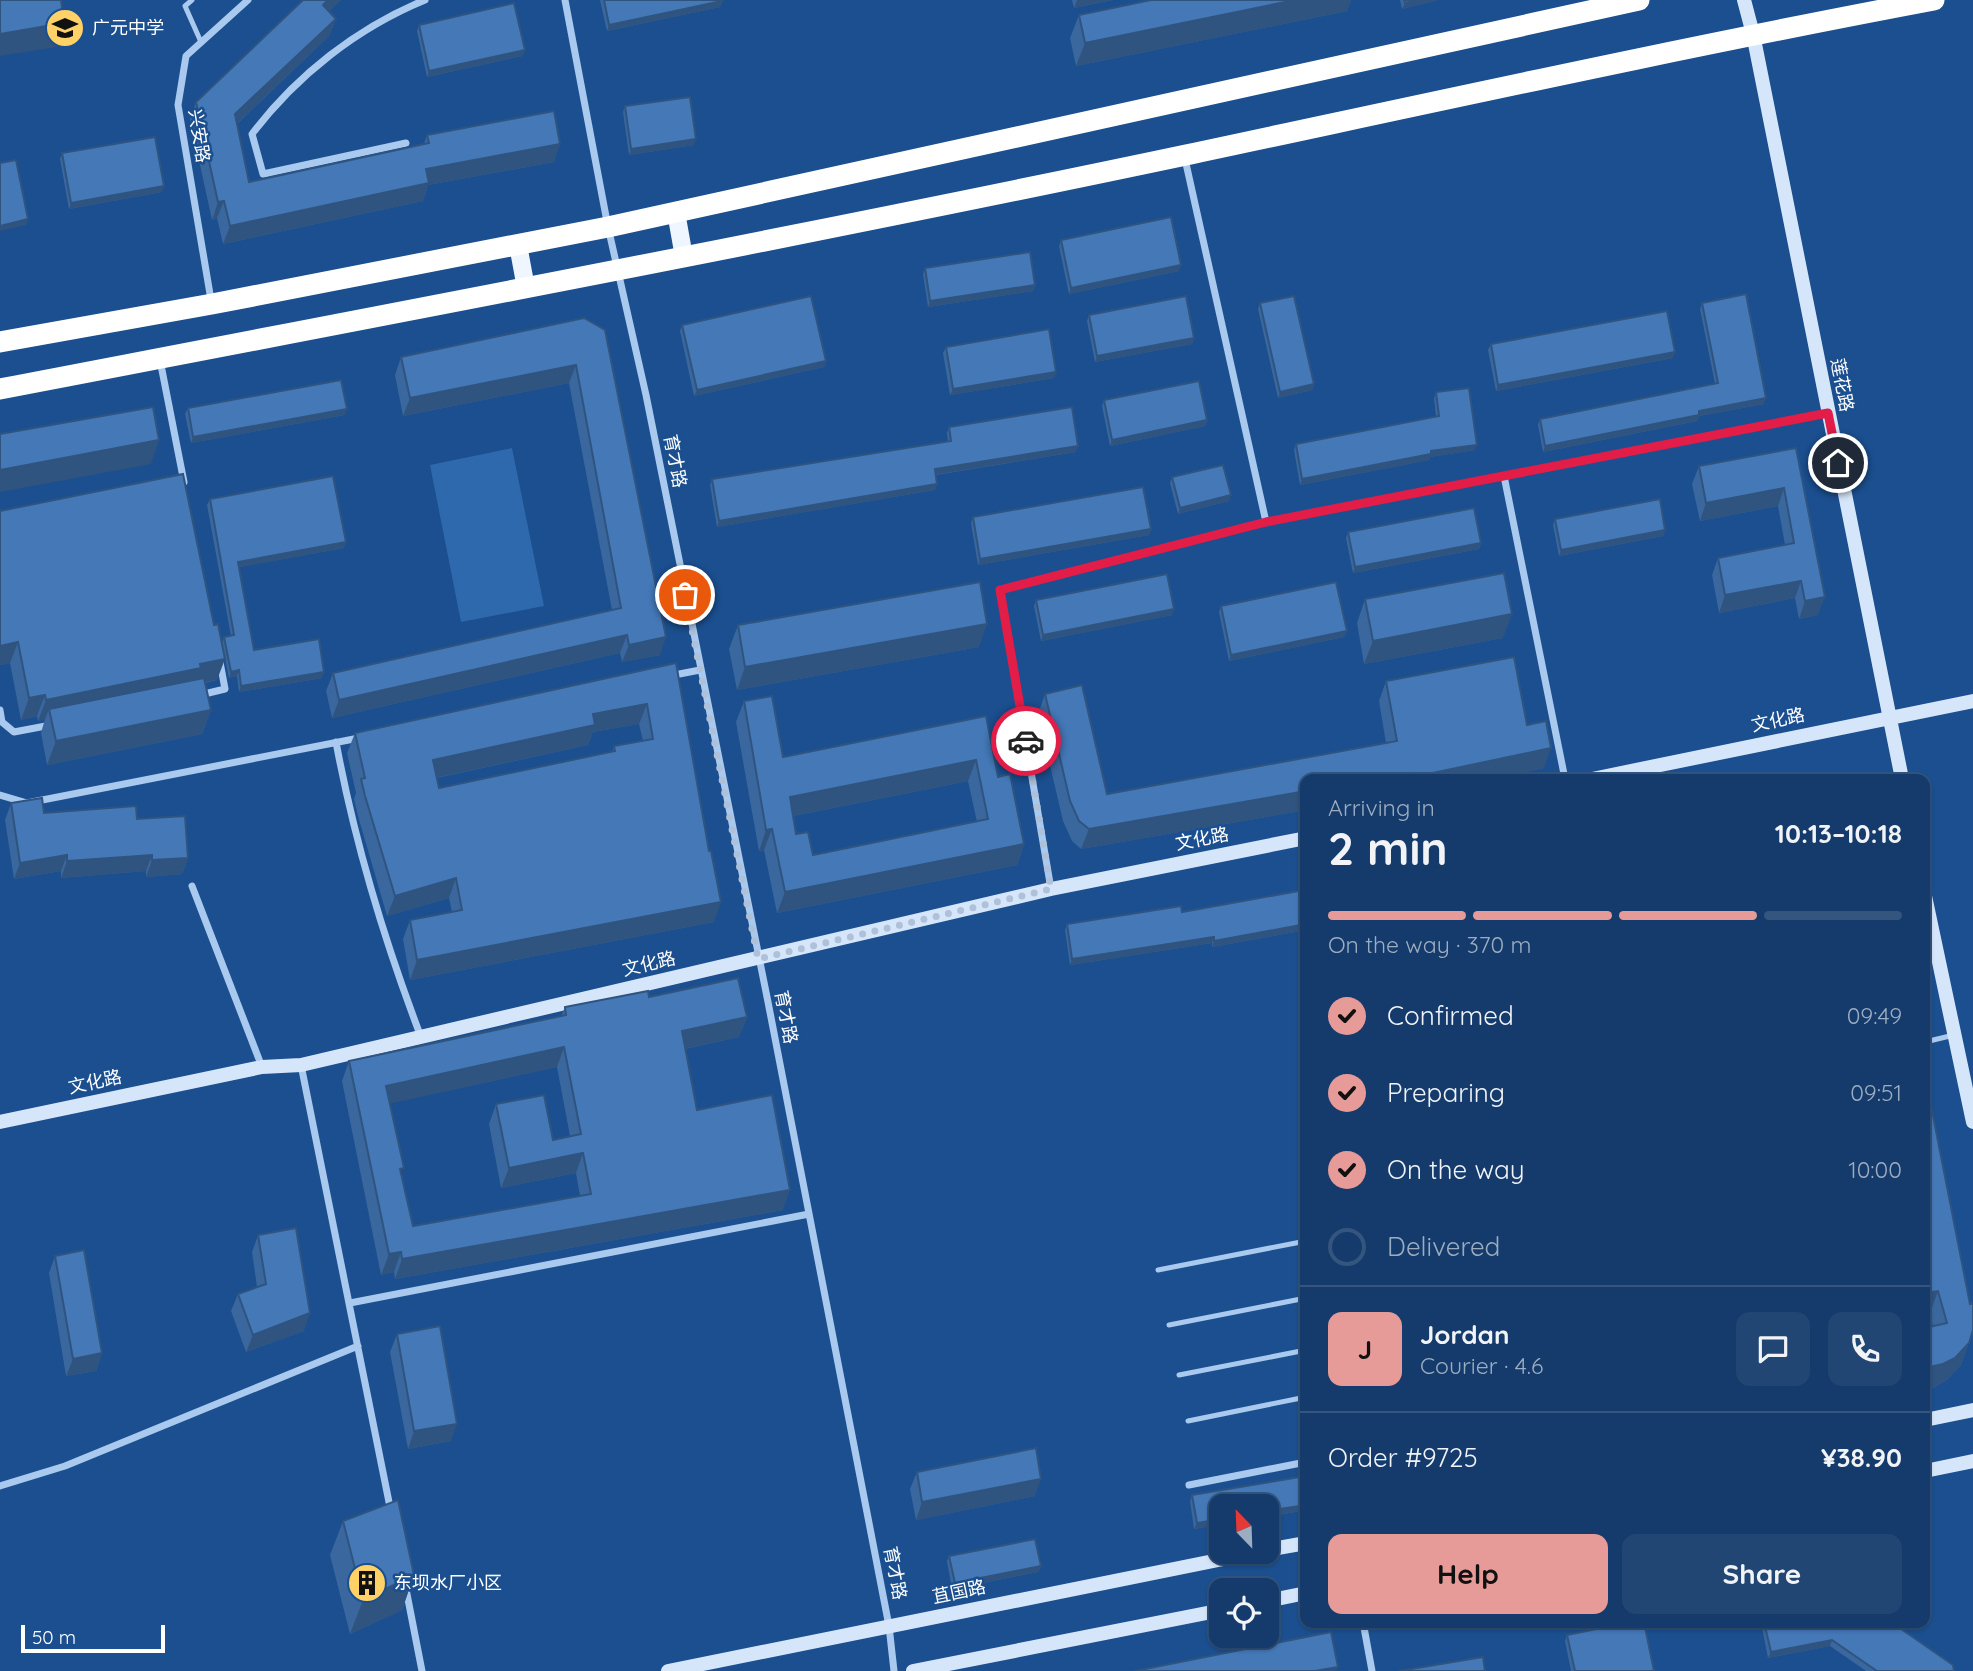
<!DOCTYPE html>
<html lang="en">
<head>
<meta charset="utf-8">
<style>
  body { margin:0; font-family:Quicksand,"Noto Sans SC",sans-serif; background:#214673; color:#f1f3f6; height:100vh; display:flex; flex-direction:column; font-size:26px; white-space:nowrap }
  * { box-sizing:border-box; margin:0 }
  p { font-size:23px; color:#9dadc1 }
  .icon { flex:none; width:38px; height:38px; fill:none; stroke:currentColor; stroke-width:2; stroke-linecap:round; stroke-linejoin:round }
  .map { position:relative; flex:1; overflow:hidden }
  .side { position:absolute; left:1300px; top:774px; width:630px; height:854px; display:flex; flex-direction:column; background:#143b6b; border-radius:14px; box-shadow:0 2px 5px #0004,0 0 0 2px #33557e }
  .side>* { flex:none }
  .needle { width:46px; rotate:337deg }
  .buttons { position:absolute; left:1209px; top:1494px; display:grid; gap:14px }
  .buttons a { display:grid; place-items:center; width:70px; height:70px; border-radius:14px; background:#143b6b; box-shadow:0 2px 5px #0004,0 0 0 2px #33557e; font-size:35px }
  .scale { position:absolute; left:21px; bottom:18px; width:144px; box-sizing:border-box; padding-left:7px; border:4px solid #fff; border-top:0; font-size:19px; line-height:24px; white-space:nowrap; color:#fff; -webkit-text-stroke:5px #1b4f8f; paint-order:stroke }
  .pin { position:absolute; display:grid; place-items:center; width:60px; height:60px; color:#fff; margin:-30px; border:4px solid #fff; border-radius:50%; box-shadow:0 2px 7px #0007 }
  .courier { position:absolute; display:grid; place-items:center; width:70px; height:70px; margin:-35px; border:5px solid #e11d48; border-radius:50%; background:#fff; color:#222; box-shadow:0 2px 9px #0007 }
  .overview em { font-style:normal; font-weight:800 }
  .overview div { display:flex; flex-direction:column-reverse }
  .overview { display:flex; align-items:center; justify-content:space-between; height:119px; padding:0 28px }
  h1 { font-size:46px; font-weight:800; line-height:52px }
  .bar { display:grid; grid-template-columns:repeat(4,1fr); gap:10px 7px; align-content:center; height:84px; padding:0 28px }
  .bar i { height:9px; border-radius:5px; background:#33557e }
  .bar .selected { background:#e69b98 }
  .bar p { grid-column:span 4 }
  .line { display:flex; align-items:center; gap:18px; padding:0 28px; border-top:2px solid #33557e }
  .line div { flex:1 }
  .round { display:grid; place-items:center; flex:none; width:74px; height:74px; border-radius:14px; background:#214673 }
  ol { padding:0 28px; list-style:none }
  li { display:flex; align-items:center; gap:21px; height:77px }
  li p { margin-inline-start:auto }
  li .icon { padding:7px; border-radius:50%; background:#e69b98; color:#111; stroke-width:4 }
  li:last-child { color:#9dadc1 }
  li i { width:38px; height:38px; border:4px solid #33557e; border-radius:50% }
  .primary-button { display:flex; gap:14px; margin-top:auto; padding:14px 28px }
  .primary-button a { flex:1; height:80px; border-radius:14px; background:#e69b98; color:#111; font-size:28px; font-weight:800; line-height:80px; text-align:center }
  .primary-button a+a { background:#214673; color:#f1f3f6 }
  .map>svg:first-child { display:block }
</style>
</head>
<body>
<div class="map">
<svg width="1973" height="1671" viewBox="0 0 1973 1671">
  <rect width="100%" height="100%" fill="#1b4f8f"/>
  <path fill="#2e69ad" d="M512 448 544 606 461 622 430 465Z"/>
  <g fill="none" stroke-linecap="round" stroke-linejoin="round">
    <path stroke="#a9c9ee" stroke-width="5" d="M192 0 185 6 201 42
      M1925 1042 1954 1035
      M1158 1270 1306 1241
      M1169 1325 1306 1298
      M1179 1375 1306 1350
      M1188 1421 1306 1397"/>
    <path stroke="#a9c9ee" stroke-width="7" d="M565 0 608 227 646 395 768 1002 889 1626 894 1671
      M406 143 263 174 252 134C297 75 357 28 425 0
      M1185 159 1266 522
      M211 300 178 105 186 56 248 0
      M160 360 184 482
      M1504 476 1565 779
      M669 676 700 670
      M200 695 225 689 220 662
      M0 710 2 722 14 732 51 725
      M336 742C355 844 384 940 421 1037
      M0 795 27 803 359 738
      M192 886 262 1067
      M1051 889 1000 590 1266 522 1828 413
      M301 1065 391 1512
      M350 1303 809 1214
      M1189 1485 1306 1462
      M0 1486 65 1466 358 1346
      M406 1589 422 1671
      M1363 1622 1372 1671"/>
    <path stroke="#d6e6fa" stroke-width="14" d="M1744 0 1753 34 1902 779
      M1592 779 1973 701
      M1925 896 1973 1122
      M0 1122 262 1067 301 1065 1051 889 1306 838
      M1925 1420 1973 1410
      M1925 1471 1973 1461
      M1267 1550 1306 1543
      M1267 1601 1306 1593
      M668 1671 1258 1552
      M913 1671 1222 1610"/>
    <path stroke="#f0f6ff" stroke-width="18" d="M676 212 684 257
      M518 245 526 288"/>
    <path stroke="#fff" stroke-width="21" d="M0 342 212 304 608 227 1639 0
      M0 389C396 313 792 238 1186 155 1435 102 1684 47 1934 0"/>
  </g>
  <path fill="#3a679d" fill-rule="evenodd" d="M303 0H341L329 11 336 19 329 36 237 124 249 182 424 144 427 135 554 162 428 185 423 201 223 244 217 218 212 220 190 119 196 102Z
    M600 0H722V1L720 7 607 31Z
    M1072 0H1112L1074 8Z
    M1151 0H1351L1347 11 1076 66 1070 38 1079 15Z
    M1400 0H1438L1402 9Z
    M419 25 525 50 522 56 427 77 417 31Z
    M625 106 694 145 629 155 623 112Z
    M62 153 162 192 69 209 60 159Z
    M1061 240 1179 271 1069 294 1059 246Z
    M925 268 1035 285 1033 291 928 307 923 274Z
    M1260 303 1314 384 1312 390 1278 398 1258 309Z
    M1702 303 1764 404 1699 416 1697 421 1543 452 1538 425 1540 419 1715 384 1700 309Z
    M1089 315 1194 338 1192 344 1095 362 1087 321Z
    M584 318 660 655 622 662 620 653 332 718 326 691 333 673 612 610 569 383 403 416 395 375 401 357Z
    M682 325 826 361 824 367 694 396 680 331Z
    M1491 344 1673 358 1496 391 1488 350Z
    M946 347 1056 372 1054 378 950 395 943 353Z
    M1436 392 1475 450 1430 457 1429 460 1300 485 1294 450 1296 444 1436 417 1434 398Z
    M1104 400 1207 420 1205 426 1110 446 1102 406Z
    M188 408 345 415 191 443 185 414Z
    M949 427 1076 452 936 475 937 484 935 490 717 527 710 485 712 479 948 441 947 433Z
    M1796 448 1818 615 1799 619 1795 598 1719 613 1712 575 1718 558 1785 545 1778 506 1700 521 1692 484 1699 466Z
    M1172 477 1229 501 1178 514 1170 483Z
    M210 499 344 548 239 567 254 650 322 678 239 692 237 676 229 678 222 643 224 637 231 636 207 505Z
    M0 511 217 680 205 683 211 710 202 734 47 765 41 733 45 719 38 721 37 716 21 720 10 663 0 665Z
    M973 517 1151 529 1149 535 978 565 971 523Z
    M1555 519 1665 530 1663 536 1559 556 1553 525Z
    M1348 532 1481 543 1479 549 1353 573 1346 538Z
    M1365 599 1503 638 1364 664 1357 623Z
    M1036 600 1172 615 1041 641 1034 606Z
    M1221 606 1347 631 1344 637 1229 661 1219 612Z
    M738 625 979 647 737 690 729 649Z
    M676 663 714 922 410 980 403 939 410 920 452 912 449 898 387 916 358 816 354 799 356 793 347 753 355 733ZM639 724 643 741 614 746 612 752 439 788 437 778 588 745 593 732Z
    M1386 681 1527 725 1544 768 1491 779H1306V810L1081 849 1072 841 1063 821 1038 714 1045 694 1107 794 1386 743 1379 701Z
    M744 701 783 757 986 716 998 777 1024 844 1017 865 777 913 764 850 759 851 736 722ZM968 781 977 822 813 855 796 834 793 816Z
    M11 803 44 813 137 819 188 858 182 874 146 877V871L61 878V871L14 879 5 820Z
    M1306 896V930L1212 947V943L1070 965 1065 930 1067 924 1182 912Z
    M649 997 747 1017 739 1037 685 1049 697 1110 783 1210 395 1279 394 1272 381 1275 342 1081 349 1061 561 1016 565 1007ZM557 1067 570 1136 553 1140 496 1104 489 1124 501 1188 576 1173 580 1196 413 1226 401 1174 390 1103Z
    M1925 1075 1969 1343 1961 1365 1947 1380 1935 1387 1925 1389V1328L1933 1326 1930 1313 1925 1314Z
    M258 1235 304 1331 246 1352 231 1311 238 1294 257 1287 252 1252Z
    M55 1256 102 1353 96 1371 66 1376 49 1273Z
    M397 1334 451 1441 408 1449 390 1352Z
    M917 1472 1035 1496 916 1520 910 1489Z
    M1306 1476V1510L1267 1517 1222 1507V1524L1194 1529 1190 1501 1192 1495Z
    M343 1521 414 1575 402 1610 350 1634 330 1555Z
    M949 1556 1041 1566 1038 1572 952 1589 947 1561Z
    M1761 1622H1891L1954 1671H1866L1830 1646 1768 1658Z
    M1567 1635 1654 1671H1571L1565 1641Z"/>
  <path fill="#305480" d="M328 0H341L316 23 323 5Z
    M1077 0H1112L1074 8Z
    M1295 0H1351L1347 11 1076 66 1085 43Z
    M1417 0H1438L1402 9 1405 3Z
    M722 1 720 7 607 31 609 25Z
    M336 19 329 36 228 132 235 114Z
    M64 23 56 47 0 56V34Z
    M525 50 522 56 427 77 429 71Z
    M696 139 694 145 629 155 631 149Z
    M560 144 554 162 428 185 423 201 223 244 230 226 426 169Z
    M164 186 162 192 69 209 71 203Z
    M224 201 217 218 212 220 218 202Z
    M28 219 26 225 0 231V226Z
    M1181 265 1179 271 1069 294 1071 288Z
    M1035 285 1033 291 928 307 930 301Z
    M1194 338 1192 344 1095 362 1097 356Z
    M1675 352 1673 358 1496 391 1498 385Z
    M826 361 824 367 694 396 697 390Z
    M576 365 569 383 403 416 410 398Z
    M1056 372 1054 378 950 395 953 389Z
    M1314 384 1312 390 1278 398 1280 392Z
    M1766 398 1764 404 1699 416 1697 421 1543 452 1545 446 1699 411Z
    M347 409 345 415 191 443 193 437Z
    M1207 420 1205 426 1110 446 1112 440Z
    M159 440 151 464 0 492V470Z
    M1477 445 1475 450 1430 457 1429 460 1300 485 1302 479 1431 451Z
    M1078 446 1076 452 933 475 935 469Z
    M937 484 935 490 717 527 719 521Z
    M1784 488 1778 506 1700 521 1706 503Z
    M1231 495 1229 501 1178 514 1180 508Z
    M1151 529 1149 535 978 565 980 559Z
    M1665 530 1663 536 1559 556 1561 550Z
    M346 542 344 548 236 568 238 562Z
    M1481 543 1479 549 1353 573 1355 567Z
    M1801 581 1795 598 1719 613 1725 595Z
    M1825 597 1818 615 1799 619 1805 601Z
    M1174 609 1172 615 1041 641 1043 635Z
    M1512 614 1503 638 1364 664 1373 641Z
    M987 624 979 647 737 690 745 667Z
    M1347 631 1344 637 1229 661 1231 655Z
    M627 635 620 653 332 718 339 700Z
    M666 637 660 655 622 662 629 645Z
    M18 642 10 663 0 665V646Z
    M225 659 217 680 49 709 45 719 38 721 46 700Z
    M239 670 237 676 229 678 231 672Z
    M324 672 322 678 239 692 241 686Z
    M45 695 37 716 21 720 29 698Z
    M647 704 639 724 593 732 588 745 426 780 433 760 593 714Z
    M211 710 202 734 47 765 56 741Z
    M1551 748 1544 768 1491 779H1409V778Z
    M976 760 968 781 782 818 790 797Z
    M1408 773 1406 779H1375Z
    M1306 791V810L1081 849 1089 829Z
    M772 829 764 850 759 851 766 830Z
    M1024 844 1017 865 777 913 785 892Z
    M67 855 61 871 14 879 20 863Z
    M152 855 146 871 61 878 67 861Z
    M188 858 182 874 146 877 152 860Z
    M456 878 449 898 387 916 395 896Z
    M721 902 714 922 410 980 417 960Z
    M1306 924V930L1212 947 1214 941Z
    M1214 937 1212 943 1070 965 1072 959Z
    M747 1017 739 1037 674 1051 682 1031Z
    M564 1047 557 1067 379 1106 386 1086Z
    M583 1153 576 1173 501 1188 509 1168Z
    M790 1190 783 1210 395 1279 402 1259Z
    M401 1252 394 1272 381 1275 389 1254Z
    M1938 1291 1930 1313 1925 1314V1293Z
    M310 1313 304 1331 246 1352 253 1335Z
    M1969 1343 1961 1365 1947 1380 1935 1387 1925 1389V1368Z
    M102 1353 96 1371 66 1376 73 1359Z
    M457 1424 451 1441 408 1449 414 1431Z
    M1041 1479 1035 1496 916 1520 922 1502Z
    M1306 1505V1510L1267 1517V1511Z
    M1222 1519V1524L1194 1529 1197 1523Z
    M1041 1566 1038 1572 952 1589 955 1583Z
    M414 1575 402 1610 350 1634 363 1600Z
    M1832 1640 1830 1646 1768 1658 1771 1652Z
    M1338 1667 1336 1671H1315Z"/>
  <path fill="#4478b7" stroke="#305480" stroke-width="2" fill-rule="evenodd" d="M0 0H61L64 23 0 34Z
    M303 0H328L323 5 336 19 235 114 249 182 429 143 427 135 554 111 560 144 426 169 429 183 230 226 224 201 218 202 196 102Z
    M604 0H722V1L609 25Z
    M1151 0H1295L1085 43 1079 15Z
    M1404 0H1417L1405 3Z
    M514 3 525 50 429 71 419 25Z
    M690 97 696 139 631 149 625 106Z
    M155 137 164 186 71 203 62 153Z
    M16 160 28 219 0 226V163Z
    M1171 217 1181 265 1071 288 1061 240Z
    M1030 252 1035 285 930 301 925 268Z
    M1746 294 1766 398 1699 411V415L1545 446 1540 419 1718 383 1702 303Z
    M811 296 826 361 697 390 682 325Z
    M1186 296 1194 338 1097 356 1089 315Z
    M1294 296 1314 384 1280 392 1260 303Z
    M1667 311 1675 352 1498 385 1491 344Z
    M584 318 605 330 666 637 629 645 627 635 339 700 333 673 621 608 576 365 410 398 401 357Z
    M1049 329 1056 372 953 389 946 347Z
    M341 380 347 409 193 437 188 408Z
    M1199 381 1207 420 1112 440 1104 400Z
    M1469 388 1477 445 1431 451V454L1302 479 1296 444 1439 416 1436 392Z
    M153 407 159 440 0 470V434Z
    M1072 407 1078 446 935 469 937 484 719 521 712 479 951 441 949 427Z
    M1796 448 1825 597 1805 601 1801 581 1725 595 1718 558 1794 543 1784 488 1706 503 1699 466Z
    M1223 465 1231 495 1180 508 1172 477Z
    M183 474 214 625 218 624 225 659 200 664 201 668 46 700 45 695 29 698 18 642 0 646V511Z
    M333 476 346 542 238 562 254 650 319 639 324 672 241 686 239 670 231 672 224 637 234 635 210 499Z
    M1143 487 1151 529 980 559 973 517Z
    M1660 499 1665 530 1561 550 1555 519Z
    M1474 508 1481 543 1355 567 1348 532Z
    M1504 573 1512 614 1373 641 1365 599Z
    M1167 574 1174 609 1043 635 1036 600Z
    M980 582 987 624 745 667 738 625Z
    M1336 582 1347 631 1231 655 1221 606Z
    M1514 657 1527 725 1546 721 1551 748 1409 778 1408 773 1375 779H1306V791L1089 829 1079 821 1070 801 1045 694 1082 685 1107 794 1397 741 1386 681Z
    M676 663 709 851H711L721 902 417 960 410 920 462 910 456 878 395 896 365 796 361 779 365 778 355 733ZM647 704 653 739 614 746 615 751 439 788 433 760 595 725 593 714Z
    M204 678 211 710 56 741 49 709Z
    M772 696 783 757 986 716 998 777 1010 774 1024 844 785 892 772 829 766 830 744 701ZM976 760 988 819 813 855 808 832 796 834 790 797Z
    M42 798 44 813 136 806 137 819 185 816 188 858 152 860V855L67 861V855L20 863 11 803Z
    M1304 890 1306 896V924L1214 941V937L1072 959 1067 924 1181 906 1182 912Z
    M738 978 747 1017 682 1031 697 1110 772 1095 790 1190 402 1259 401 1252 389 1254 349 1061 566 1015 565 1007 648 991 649 997ZM564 1047 581 1134 553 1140 544 1095 496 1104 509 1168 583 1153 591 1194 413 1226 400 1169 404 1168 386 1086Z
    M1925 1075 1970 1304 1972 1303 1973 1305V1330L1969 1343 1955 1358 1943 1364 1925 1368V1328L1947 1323 1938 1291 1925 1293Z
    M296 1228 310 1313 253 1335 238 1294 266 1284 258 1235Z
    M84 1250 102 1353 73 1359 55 1256Z
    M440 1326 457 1424 414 1431 397 1334Z
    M1036 1448 1041 1479 922 1502 917 1472Z
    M1306 1476V1505L1267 1511V1507H1222V1519L1197 1523 1192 1495Z
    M398 1500 414 1575 363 1600 343 1521Z
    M1035 1539 1041 1566 955 1583 949 1556Z
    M1631 1622H1644L1654 1671H1575L1567 1635Z
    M1764 1622H1891L1953 1665 1954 1671H1877L1832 1640 1771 1652Z
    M1331 1632 1338 1667 1315 1671H1135Z
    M1483 1657 1485 1671H1399Z"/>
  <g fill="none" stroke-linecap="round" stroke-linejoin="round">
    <path stroke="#afc1d8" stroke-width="7" stroke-dasharray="0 12.6" d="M685 595 758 959 1051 889 1026 741"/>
    <path stroke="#e11d48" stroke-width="9" d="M1026 741 1000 590 1266 522 1828 413 1838 463"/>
  </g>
  <defs>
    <symbol id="school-disc" viewBox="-11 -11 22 22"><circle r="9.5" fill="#ffd166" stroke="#1b4f8f"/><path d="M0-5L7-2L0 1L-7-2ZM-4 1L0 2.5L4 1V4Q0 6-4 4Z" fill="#111"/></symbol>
    <symbol id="building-disc" viewBox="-11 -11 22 22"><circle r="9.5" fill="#ffd166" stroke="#1b4f8f"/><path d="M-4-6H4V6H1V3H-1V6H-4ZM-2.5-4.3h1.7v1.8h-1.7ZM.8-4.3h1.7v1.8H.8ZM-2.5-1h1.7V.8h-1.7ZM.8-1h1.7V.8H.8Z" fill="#111"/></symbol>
  </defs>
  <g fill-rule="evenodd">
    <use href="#school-disc" x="43" y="6" width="44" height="44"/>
    <use href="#building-disc" x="345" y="1561" width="44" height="44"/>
  </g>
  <g text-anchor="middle" stroke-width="5" stroke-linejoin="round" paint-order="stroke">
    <g font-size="18" fill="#fff" stroke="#1b4f8f" text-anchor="start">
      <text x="92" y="34">广元中学</text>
      <text x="394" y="1589">东坝水厂小区</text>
    </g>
    <g font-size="18" fill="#fff" stroke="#1b4f8f">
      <text transform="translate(199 136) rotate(81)" y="6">兴安路</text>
      <text transform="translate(1842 385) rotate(79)" y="6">莲花路</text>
      <text transform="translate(675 461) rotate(79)" y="6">育才路</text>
      <text transform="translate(1778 720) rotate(-12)" y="6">文化路</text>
      <text transform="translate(1202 839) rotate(-11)" y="6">文化路</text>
      <text transform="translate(649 964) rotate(-13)" y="6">文化路</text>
      <text transform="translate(786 1017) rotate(79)" y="6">育才路</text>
      <text transform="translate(95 1082) rotate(-12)" y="6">文化路</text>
      <text transform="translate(895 1573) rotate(79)" y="6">育才路</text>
      <text transform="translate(959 1592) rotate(-12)" y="6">苴国路</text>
    </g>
  </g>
</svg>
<div class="buttons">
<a><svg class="needle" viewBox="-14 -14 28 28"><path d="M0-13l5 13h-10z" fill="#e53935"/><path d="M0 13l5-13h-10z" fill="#9dadc1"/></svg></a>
<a><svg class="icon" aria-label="locate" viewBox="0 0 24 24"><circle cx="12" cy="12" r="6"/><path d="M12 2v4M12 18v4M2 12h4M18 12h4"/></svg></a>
</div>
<div class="scale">50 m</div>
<div class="pin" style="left:685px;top:595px;background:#ea580c"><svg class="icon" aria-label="bag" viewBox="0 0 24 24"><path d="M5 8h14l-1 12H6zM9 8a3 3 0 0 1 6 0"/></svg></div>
<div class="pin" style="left:1838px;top:463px;background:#1f2937"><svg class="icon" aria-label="home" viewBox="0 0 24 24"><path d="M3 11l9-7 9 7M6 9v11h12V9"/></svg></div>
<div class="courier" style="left:1026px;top:741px"><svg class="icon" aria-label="car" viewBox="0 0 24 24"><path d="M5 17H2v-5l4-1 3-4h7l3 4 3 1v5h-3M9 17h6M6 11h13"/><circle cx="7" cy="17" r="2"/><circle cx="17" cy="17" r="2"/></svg></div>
<section class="side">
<div class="overview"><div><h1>2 min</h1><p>Arriving in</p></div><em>10:13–10:18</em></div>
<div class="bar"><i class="selected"></i><i class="selected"></i><i class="selected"></i><i></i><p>On the way · 370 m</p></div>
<ol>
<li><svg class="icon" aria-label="check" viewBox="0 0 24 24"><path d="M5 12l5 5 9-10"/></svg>Confirmed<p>09:49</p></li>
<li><svg class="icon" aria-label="check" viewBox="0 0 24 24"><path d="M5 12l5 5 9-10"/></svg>Preparing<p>09:51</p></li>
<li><svg class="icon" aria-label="check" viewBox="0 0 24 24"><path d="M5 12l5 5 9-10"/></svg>On the way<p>10:00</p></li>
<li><i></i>Delivered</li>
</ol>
<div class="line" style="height:126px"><b class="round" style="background:#e69b98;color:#111">J</b><div><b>Jordan</b><p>Courier · 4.6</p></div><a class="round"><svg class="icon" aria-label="chat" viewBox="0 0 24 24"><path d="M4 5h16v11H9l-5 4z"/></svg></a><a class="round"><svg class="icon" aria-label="phone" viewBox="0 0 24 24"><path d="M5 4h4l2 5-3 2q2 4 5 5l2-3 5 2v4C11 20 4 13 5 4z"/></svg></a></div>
<div class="line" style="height:91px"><div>Order #9725</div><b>¥38.90</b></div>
<div class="primary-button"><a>Help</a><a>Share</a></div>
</section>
</div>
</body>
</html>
